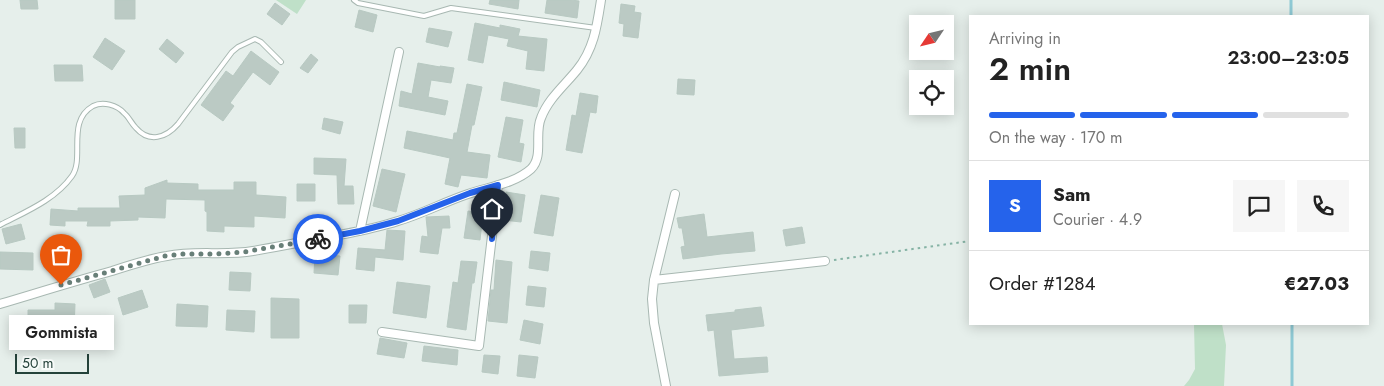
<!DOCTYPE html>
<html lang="en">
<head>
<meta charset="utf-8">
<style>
  body { margin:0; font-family:Jost,sans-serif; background:#f6f6f6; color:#222; height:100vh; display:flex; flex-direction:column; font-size:19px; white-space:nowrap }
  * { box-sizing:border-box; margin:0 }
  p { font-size:16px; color:#767676 }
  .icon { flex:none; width:28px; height:28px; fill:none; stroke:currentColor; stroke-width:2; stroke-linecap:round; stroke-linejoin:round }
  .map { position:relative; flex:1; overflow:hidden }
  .side { position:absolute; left:969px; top:15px; width:400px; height:310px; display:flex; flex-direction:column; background:#fff; border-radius:0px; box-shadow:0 2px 12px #0003 }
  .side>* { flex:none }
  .needle { width:32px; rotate:235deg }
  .controls { position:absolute; left:909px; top:15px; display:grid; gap:10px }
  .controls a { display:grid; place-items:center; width:45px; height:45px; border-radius:0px; background:#fff; box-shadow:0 2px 12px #0003; font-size:25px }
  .scale { position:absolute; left:15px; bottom:12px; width:74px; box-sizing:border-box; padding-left:5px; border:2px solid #24423a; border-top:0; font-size:14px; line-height:18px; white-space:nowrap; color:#24423a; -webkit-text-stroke:4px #f7fbf9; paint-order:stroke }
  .pin { position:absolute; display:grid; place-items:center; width:42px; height:42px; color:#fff; margin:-51px -21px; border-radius:50% 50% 50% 0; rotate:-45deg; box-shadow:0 0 5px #0007 }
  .pin .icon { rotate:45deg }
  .courier { position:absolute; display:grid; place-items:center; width:50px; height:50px; margin:-25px; border:4px solid #2563eb; border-radius:50%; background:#fff; color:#222; box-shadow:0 1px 6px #0007 }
  .bubble { position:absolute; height:35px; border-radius:0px; background:#fff; box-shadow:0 2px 12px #0003; font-size:16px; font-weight:600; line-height:35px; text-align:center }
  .head em { font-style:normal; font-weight:600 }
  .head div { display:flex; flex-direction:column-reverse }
  .head { display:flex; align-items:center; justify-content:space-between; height:85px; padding:0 20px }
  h1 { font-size:32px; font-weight:600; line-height:38px }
  .bar { display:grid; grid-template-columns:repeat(4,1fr); gap:8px 5px; align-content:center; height:60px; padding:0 20px }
  .bar i { height:6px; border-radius:4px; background:#e0e0e0 }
  .bar .active { background:#2563eb }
  .bar p { grid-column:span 4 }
  .line { display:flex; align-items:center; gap:12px; padding:0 20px; border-top:1px solid #e0e0e0 }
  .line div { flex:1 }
  .round { display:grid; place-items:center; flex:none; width:52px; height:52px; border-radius:0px; background:#f6f6f6 }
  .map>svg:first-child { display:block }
</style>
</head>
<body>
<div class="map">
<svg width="1384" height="386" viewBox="0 0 1384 386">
  <rect width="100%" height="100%" fill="#e6efeb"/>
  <path fill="#bfe0c8" d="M276 0H306L297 14Z
    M1194 324H1222L1226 345 1224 386H1184L1189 380 1195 369Z"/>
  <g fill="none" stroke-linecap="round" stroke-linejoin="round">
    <path stroke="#8ec9d4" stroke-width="3" d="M1291 0V16
      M1292 386V324"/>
  </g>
  <path fill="#bbcac4" stroke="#b8c9c2" d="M20 0H37L38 9H21Z
    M115 0H135V19H115Z
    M490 0H519L518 9 489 4Z
    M547 0H571L579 1 577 18 545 13Z
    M275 3 290 14 282 25 267 14Z
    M621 4 635 6 634 12 641 13 638 38 623 36 624 24 619 23Z
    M359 10 377 15 373 32 355 27Z
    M475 23 500 28V25L520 29 518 36 547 39 544 71 526 69 528 51 507 46 509 39 488 35 483 63 468 60Z
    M429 28 452 32 448 47 426 42Z
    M105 38 125 51 112 70 93 57Z
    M167 39 184 53 176 63 159 49Z
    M251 51 279 72 270 85 253 72 230 103 234 106 223 121 201 105 226 71 233 76Z
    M311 54 318 60 308 73 300 68Z
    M418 63 440 67V66L454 68 451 83 431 80 428 97 448 101 445 115 399 106 401 91 412 94Z
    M54 65H82L83 81H55Z
    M678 79 695 80 694 95 677 94Z
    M504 82 540 90 537 107 501 100Z
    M467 84 482 87 474 125H472L467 152 490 155 487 178 461 175 458 187 445 184 450 158 404 148 407 131 453 140 454 133H457Z
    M580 93 598 96 596 113 590 112 582 153 566 150 572 115 576 116Z
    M506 117 523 120 519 143 524 144 521 162 498 157Z
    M324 118 343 122 340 134 322 129Z
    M14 128H25V148H15Z
    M314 158 346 159 344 186H353L354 204H338L337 175 314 174Z
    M382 169 405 174 396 212 373 206Z
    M167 180V183L198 184V190H234V182H256V195L286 197 285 218 254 216V227L224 226V232L207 231V212L205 211V200L166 199 165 218 138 217V220L110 221V226H87L88 221H65V226L50 225 51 209 78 211V208H120L119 196 145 195V188Z
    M297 184H315V201H297Z
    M506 192 525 195 521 222 503 220Z
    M541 195 559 198 553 236 534 233Z
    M468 211 483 213 480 240 464 238Z
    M704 214 707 237 753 232 755 251 721 254 683 259 681 247 685 246 682 228H679L677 218Z
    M449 216 450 228H442L438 254 420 252 422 236 428 237 426 217Z
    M21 224 25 239 6 244 2 229Z
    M802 227 805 243 786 246 783 230Z
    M387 230 405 231 403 260 375 257 374 271 356 269 358 248 385 250Z
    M531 251 550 253 548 271 529 268Z
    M0 252 33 253V270L0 269Z
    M315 254 340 256 338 275 314 273Z
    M496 260 512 262 507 323 488 321 491 290H494Z
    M461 261 477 262 474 283H472L466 330 447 327 453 282 458 283Z
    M230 272 251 273 250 291 229 290Z
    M105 279 110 292 94 298 89 285Z
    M397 282 430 286 426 318 393 313Z
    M528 286 546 288 544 307 526 305Z
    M142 290 148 307 123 315 118 298Z
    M271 298 299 299V338H271Z
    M55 303 75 304 74 329 28 328V310H55Z
    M177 304 208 306 207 327 176 326Z
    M349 305H367L366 323H349Z
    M761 307 764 326 731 330 734 359 767 357 768 372 719 376 714 330 708 331 706 315 735 312V310Z
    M227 310 255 311 254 332 226 330Z
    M524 320 543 324 540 344 520 340Z
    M84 327 94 328V340L84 339Z
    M380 338 407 343 404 358 377 354Z
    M424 346 458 350 457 365 422 361Z
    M484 355 500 356 498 374 482 372Z
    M519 355 538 357 535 378 517 376Z"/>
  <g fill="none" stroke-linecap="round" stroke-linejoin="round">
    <defs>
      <path id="service" d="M354 0 358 3 424 16 451 8 596 28
        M0 225C25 212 55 200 72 176 85 158 66 121 93 106 103 101 117 105 124 113 129 117 131 123 136 128 149 143 166 138 178 124L232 52 238 47 255 39 261 42 281 62"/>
      <path id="minor" d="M360 231 399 52
        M654 280 825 261
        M0 304C37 293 75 281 112 271 130 265 148 259 167 256 195 250 225 256 253 251 277 247 300 242 324 238 349 233 374 229 398 221 422 214 444 202 468 194 488 187 514 184 531 169 544 156 534 134 541 118 548 99 564 86 577 70 594 49 597 26 601 0
        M382 332 479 346 498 185
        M666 386 654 323 652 299 654 280 675 194"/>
    </defs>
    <use href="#service" stroke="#a8b8b2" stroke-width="6"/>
    <use href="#minor" stroke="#a8b8b2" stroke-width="10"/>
    <path stroke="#86b3a5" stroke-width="2" stroke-dasharray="2.5 4" stroke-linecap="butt" d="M834 260 970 241"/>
    <use href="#service" stroke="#fff" stroke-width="4"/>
    <use href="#minor" stroke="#fff" stroke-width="8"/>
  </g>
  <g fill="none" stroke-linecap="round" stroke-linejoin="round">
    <path stroke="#687f78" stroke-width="5" stroke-dasharray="0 9" d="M61 285 165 256 183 254H217L244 252 318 239"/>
    <path stroke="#2563eb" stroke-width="6" d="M318 239 360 231 398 221 470 193 498 185 492 239"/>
  </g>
</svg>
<div class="controls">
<a><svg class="needle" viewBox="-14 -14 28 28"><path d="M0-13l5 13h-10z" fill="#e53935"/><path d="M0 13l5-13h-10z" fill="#767676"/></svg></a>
<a><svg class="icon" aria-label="locate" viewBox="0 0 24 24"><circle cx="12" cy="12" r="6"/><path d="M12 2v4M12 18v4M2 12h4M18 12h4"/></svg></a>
</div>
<div class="scale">50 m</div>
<div class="pin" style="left:61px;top:285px;background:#ea580c"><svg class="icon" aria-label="bag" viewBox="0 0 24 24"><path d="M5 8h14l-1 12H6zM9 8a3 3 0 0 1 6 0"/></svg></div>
<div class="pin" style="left:492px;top:239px;background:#1f2937"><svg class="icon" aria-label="home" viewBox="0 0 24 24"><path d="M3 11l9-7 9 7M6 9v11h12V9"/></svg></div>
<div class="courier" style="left:318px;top:239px"><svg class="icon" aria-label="bike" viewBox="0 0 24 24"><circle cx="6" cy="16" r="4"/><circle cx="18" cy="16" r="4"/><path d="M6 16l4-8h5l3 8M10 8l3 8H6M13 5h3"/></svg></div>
<div class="bubble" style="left:9px;top:315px;width:105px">Gommista</div>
<section class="side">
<div class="head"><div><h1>2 min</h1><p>Arriving in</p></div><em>23:00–23:05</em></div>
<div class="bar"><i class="active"></i><i class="active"></i><i class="active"></i><i></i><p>On the way · 170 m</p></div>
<div class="line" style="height:90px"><b class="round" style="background:#2563eb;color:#fff">S</b><div><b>Sam</b><p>Courier · 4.9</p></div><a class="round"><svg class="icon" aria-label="chat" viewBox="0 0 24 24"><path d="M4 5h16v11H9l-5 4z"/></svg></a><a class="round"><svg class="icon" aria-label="phone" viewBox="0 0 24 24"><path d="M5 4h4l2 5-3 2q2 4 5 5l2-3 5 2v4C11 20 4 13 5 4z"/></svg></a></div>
<div class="line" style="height:65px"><div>Order #1284</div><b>€27.03</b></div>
</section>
</div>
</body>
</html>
